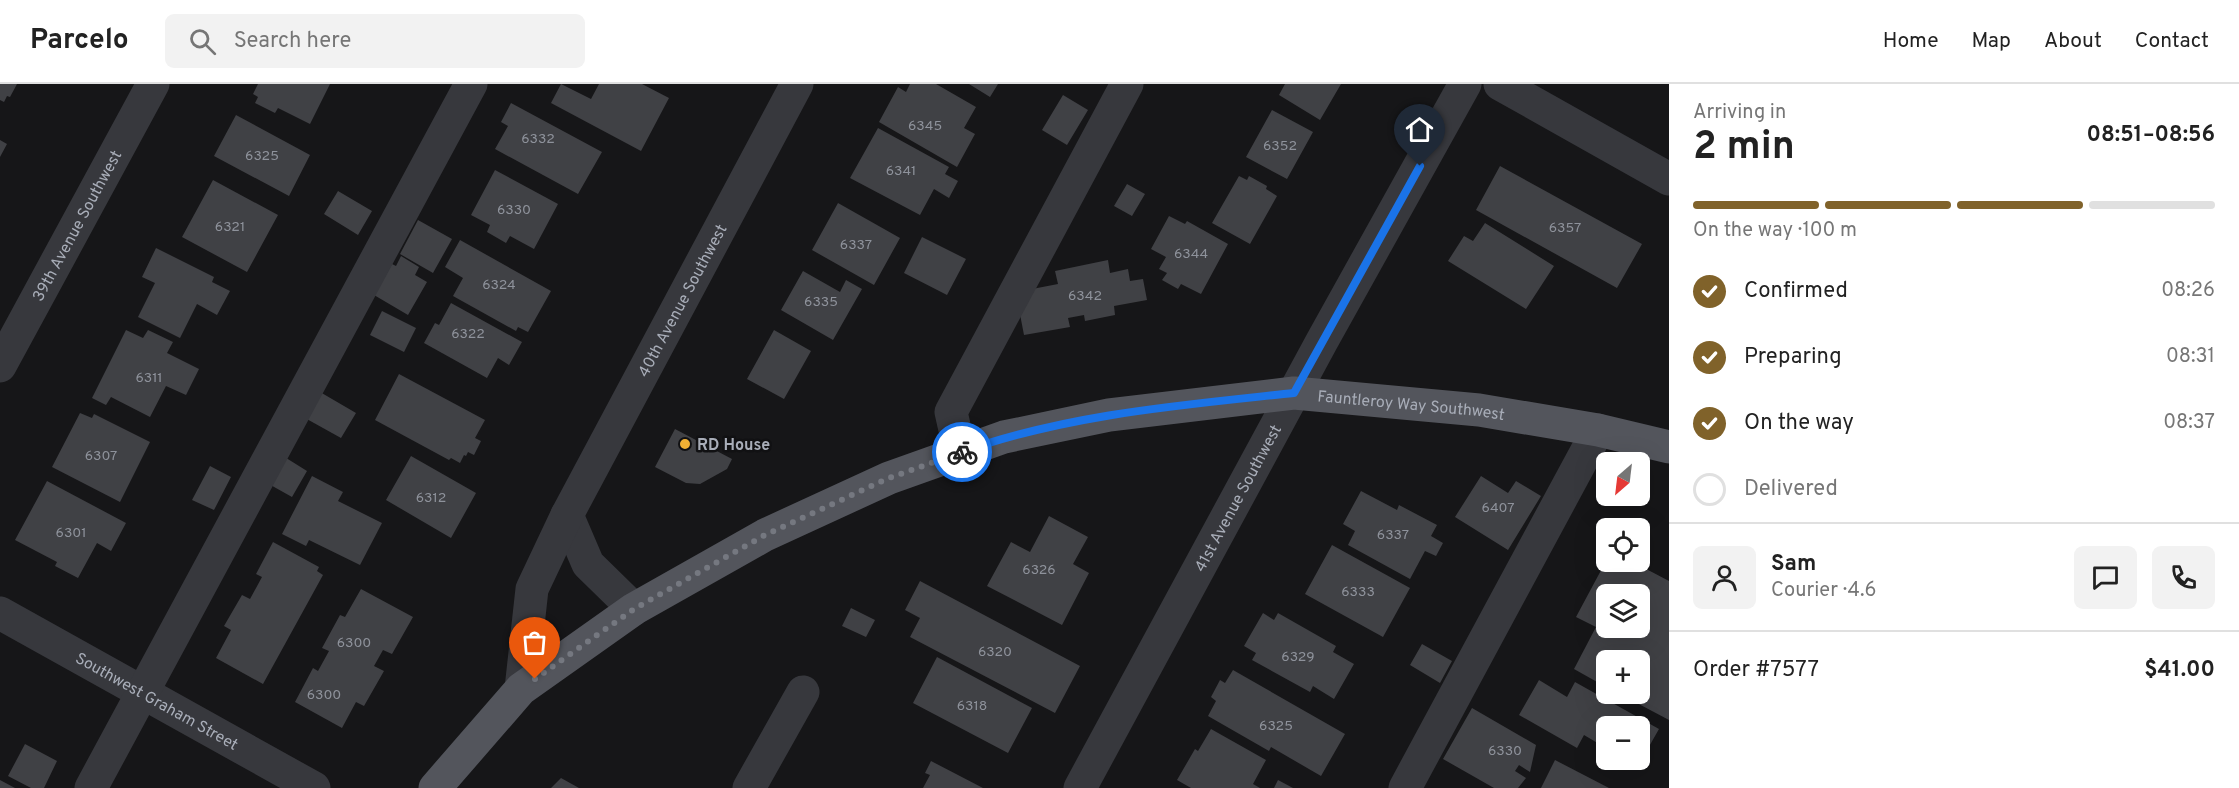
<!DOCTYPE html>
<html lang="en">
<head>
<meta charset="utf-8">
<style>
  body { margin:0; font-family:Overpass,sans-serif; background:#f2f2f2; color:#222; height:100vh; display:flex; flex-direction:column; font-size:22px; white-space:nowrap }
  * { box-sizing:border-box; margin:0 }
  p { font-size:20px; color:#767676 }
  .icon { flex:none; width:33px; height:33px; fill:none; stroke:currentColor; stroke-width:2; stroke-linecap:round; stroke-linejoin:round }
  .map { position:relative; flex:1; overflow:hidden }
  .panel { display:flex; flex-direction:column; background:#fff; width:570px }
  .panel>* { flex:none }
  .needle { width:39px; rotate:208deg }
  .fabs { position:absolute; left:1596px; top:368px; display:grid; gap:12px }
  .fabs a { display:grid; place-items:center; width:54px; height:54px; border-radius:9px; background:#fff; box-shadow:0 6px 24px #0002; font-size:30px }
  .pin { position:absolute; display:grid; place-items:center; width:51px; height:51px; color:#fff; margin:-62px -26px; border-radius:50% 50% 50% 0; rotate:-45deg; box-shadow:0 0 6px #0007 }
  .pin .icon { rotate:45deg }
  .courier { position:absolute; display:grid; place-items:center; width:60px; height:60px; margin:-30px; border:4px solid #1a73e8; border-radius:50%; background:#fff; color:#222; box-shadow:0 2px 8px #0007 }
  .overview em { font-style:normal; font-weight:700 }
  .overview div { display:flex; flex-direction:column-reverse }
  .overview { display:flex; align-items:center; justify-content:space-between; height:102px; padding:0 24px }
  h1 { font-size:39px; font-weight:700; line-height:45px }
  .bar { display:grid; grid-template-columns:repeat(4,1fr); gap:9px 6px; align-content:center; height:72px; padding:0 24px }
  .bar i { height:8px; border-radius:4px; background:#e0e0e0 }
  .bar .selected { background:#80622a }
  .bar p { grid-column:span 4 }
  .line { display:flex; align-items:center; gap:15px; padding:0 24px; border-top:2px solid #e0e0e0 }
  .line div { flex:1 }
  .round { display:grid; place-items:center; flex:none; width:63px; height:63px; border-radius:9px; background:#f2f2f2 }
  ol { padding:0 24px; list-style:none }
  li { display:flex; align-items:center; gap:18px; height:66px }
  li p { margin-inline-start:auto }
  li .icon { padding:6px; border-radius:50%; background:#80622a; color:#fff; stroke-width:4 }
  li:last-child { color:#767676 }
  li i { width:33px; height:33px; border:3px solid #e0e0e0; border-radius:50% }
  header { display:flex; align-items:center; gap:36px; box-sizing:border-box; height:84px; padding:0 30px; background:#fff; border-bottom:2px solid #e0e0e0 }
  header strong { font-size:28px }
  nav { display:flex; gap:33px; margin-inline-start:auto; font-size:21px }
  .search { width:420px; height:54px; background:#f2f2f2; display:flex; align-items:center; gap:15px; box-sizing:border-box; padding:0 21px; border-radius:9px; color:#767676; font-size:22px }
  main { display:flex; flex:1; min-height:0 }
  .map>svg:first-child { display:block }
</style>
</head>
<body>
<header>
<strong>Parcelo</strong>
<div class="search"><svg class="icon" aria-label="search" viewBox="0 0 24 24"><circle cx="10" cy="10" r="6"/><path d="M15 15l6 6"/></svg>Search here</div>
<nav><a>Home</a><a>Map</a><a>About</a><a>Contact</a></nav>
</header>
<main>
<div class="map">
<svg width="1669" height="704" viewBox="0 0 1669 704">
  <rect width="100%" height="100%" fill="#161618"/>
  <path fill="#404145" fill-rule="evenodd" d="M0 0H17L10 13 7 12 4 18 0 16Z
    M258 0H330L310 40 278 24 275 29 255 19 258 13 253 10Z
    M561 0 591 15 599 0H642L669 14 641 67 551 19Z
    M910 0H936L976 23 964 44 975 50 957 83 879 38 898 3 906 8Z
    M969 0H998L990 13Z
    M1285 0H1341L1320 36 1279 11Z
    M1063 11 1088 26 1067 61 1042 46Z
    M511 19 602 68 578 110 495 65 508 42 501 38Z
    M1272 26 1313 48 1287 95 1246 73Z
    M236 31 310 71 289 112 214 72Z
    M878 44 949 83 945 90 958 97 949 114 934 105 920 131 850 94Z
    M0 56 7 60 0 73Z
    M1500 82 1642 160 1617 204 1476 126Z
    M495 86 558 120 534 165 510 152 506 159 487 148 490 141 471 131Z
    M1239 92 1247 96 1249 92 1267 102 1266 105 1277 112 1250 160 1212 139Z
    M213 96 278 131 247 188 182 153Z
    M1127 100 1145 110 1132 132 1114 122Z
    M338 107 372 127 358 151 324 130Z
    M838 119 900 154 874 201 812 166Z
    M1169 132 1185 140 1187 137 1228 160 1201 210 1181 200 1178 205 1162 196 1167 189 1159 185 1166 173 1151 165Z
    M418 136 452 155 433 189 400 170Z
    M1485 139 1554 182 1526 225 1448 177 1464 152 1473 157Z
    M922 153 966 175 947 211 904 189Z
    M460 156 551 207 528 248 518 243 516 247 453 212 463 194 445 183Z
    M156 164 214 193 212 198 230 207 217 231 197 220 180 254 138 233 155 199 142 193Z
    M401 172 419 183 415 191 427 198 408 231 374 211 392 180 396 182Z
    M1108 176 1110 189 1128 185 1130 197 1143 195 1147 216 1114 222 1115 231 1085 237 1084 231 1068 234 1070 243 1024 251 1018 220 1027 206 1058 200 1055 187Z
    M803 187 840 208 846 196 862 205 833 256 781 226Z
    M451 219 522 258 509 281 498 274 487 294 424 259 435 239 439 241Z
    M382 227 416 244 404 268 370 251Z
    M126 246 143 254 148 246 173 258 167 269 199 285 186 311 166 302 150 333 111 313 106 321 92 314Z
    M774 246 811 267 784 315 747 295Z
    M399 290 485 336 475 354 481 357 474 371 468 368 466 372 464 371 460 379 451 374 449 376 375 336Z
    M320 308 356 329 341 354 305 334Z
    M80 329 92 334 94 330 150 358 120 418 52 383Z
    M675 345 732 375 727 385 700 400 686 399 655 383Z
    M283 372 307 387 292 413 267 399Z
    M411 372 476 409 451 454 386 416Z
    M210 382 231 393 214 426 192 416Z
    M312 392 343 408 338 417 382 439 360 481 309 456 306 462 282 450Z
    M1481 392 1508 409 1516 397 1541 412 1508 466 1455 433Z
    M47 397 126 439 111 467 97 459 78 494 55 482 57 478 15 456Z
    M1361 407 1397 426 1399 421 1437 441 1431 452 1443 459 1436 472 1425 467 1410 495 1348 461 1355 447 1343 440Z
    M1049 432 1088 453 1073 480 1089 489 1062 541 987 502 1011 458 1030 468Z
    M273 458 319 483 317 487 323 491 263 600 216 574 231 546 224 542 242 511 250 515 262 493 256 490Z
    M1332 461 1410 504 1383 553 1305 510Z
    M1606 477H1631L1669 497V636L1618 609H1640V576H1606V603L1574 585 1596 543 1576 533ZM1606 510H1640V543H1606Z
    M920 497 1080 582 1055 629 910 553 920 534 905 526Z
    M361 505 413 533 392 570 383 566 374 582 384 587 364 622 356 618 342 644 295 618 313 584 318 587 329 567 322 564 340 531 345 533Z
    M851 524 875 536 866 553 842 542Z
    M1263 529 1274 536 1278 529 1336 562 1333 568 1354 580 1334 615 1313 602 1310 608 1252 576 1256 569 1244 562Z
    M1422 560 1452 577 1440 599 1410 581Z
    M937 573 1032 624 1008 669 913 619Z
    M1233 586 1345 650 1321 692 1271 663 1269 667 1208 632 1216 617 1211 613 1220 596 1225 599Z
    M1539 596 1567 613 1575 598 1659 645 1638 682 1626 675H1640V642H1606V664L1584 651 1577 664 1519 631Z
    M1472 624 1536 661 1530 688 1519 681 1515 687 1526 694 1518 704H1494L1443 675Z
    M1211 645 1266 676 1253 700 1260 704H1191L1177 696 1195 665 1198 667Z
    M25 660 57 677 44 704H31L8 692Z
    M1555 676 1609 704H1541Z
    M931 677 983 704H923L930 691 925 689Z
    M561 694 579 704H551Z
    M0 696 15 704H0Z
    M1278 696 1293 704H1274Z"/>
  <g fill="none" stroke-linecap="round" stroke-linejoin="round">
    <g stroke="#37383d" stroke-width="33">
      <path d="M1500 0 1669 95"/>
      <path id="s1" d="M0 282 153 0"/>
      <path d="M960 368 951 328 1127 0"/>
      <path d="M567 431 588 480 634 525"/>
      <path id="s2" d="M0 529 314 704"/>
      <path id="s3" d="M521 605 532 505 567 431 797 0"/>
      <path d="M91 704 471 0"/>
      <path d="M749 704 803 608"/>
      <path id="s4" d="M1080 704 1322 257 1465 0"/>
      <path d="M1405 704 1598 346"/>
    </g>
    <path stroke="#53555c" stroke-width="33" id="s5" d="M435 704 521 605 634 525 765 451 889 394 1004 353 1109 331 1294 309 1479 326 1598 346 1669 363"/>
  </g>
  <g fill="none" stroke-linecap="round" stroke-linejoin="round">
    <path stroke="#757880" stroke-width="6" stroke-dasharray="0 10.8" d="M535 595 634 525 765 451 889 394 962 368"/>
    <path stroke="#1a73e8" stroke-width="8" d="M962 368C1068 330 1183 321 1294 309L1420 82"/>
  </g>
  <circle fill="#f2b134" stroke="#111113" stroke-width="2" cx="685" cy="360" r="6"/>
  <g text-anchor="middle" stroke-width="5" stroke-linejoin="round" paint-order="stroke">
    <g font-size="14" fill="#8e929b">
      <text x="925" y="46">6345</text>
      <text x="538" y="59">6332</text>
      <text x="1280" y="66">6352</text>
      <text x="262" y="76">6325</text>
      <text x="901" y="91">6341</text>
      <text x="514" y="130">6330</text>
      <text x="230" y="147">6321</text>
      <text x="1565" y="148">6357</text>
      <text x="856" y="165">6337</text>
      <text x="1191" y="174">6344</text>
      <text x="499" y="205">6324</text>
      <text x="1085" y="216">6342</text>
      <text x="821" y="222">6335</text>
      <text x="468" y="254">6322</text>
      <text x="149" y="298">6311</text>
      <text x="101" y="376">6307</text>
      <text x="431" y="418">6312</text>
      <text x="1498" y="428">6407</text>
      <text x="71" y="453">6301</text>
      <text x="1393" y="455">6337</text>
      <text x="1039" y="490">6326</text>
      <text x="1358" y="512">6333</text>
      <text x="354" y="563">6300</text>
      <text x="995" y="572">6320</text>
      <text x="1298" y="577">6329</text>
      <text x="324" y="615">6300</text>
      <text x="972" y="626">6318</text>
      <text x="1276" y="646">6325</text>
      <text x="1505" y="671">6330</text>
    </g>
    <g font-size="16" fill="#a8adb8" stroke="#111113">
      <text dy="6" stroke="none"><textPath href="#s1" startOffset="160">39th Avenue Southwest</textPath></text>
      <text dy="6" stroke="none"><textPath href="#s3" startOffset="426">40th Avenue Southwest</textPath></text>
      <text dy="6" stroke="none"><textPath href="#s5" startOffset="1090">Fauntleroy Way Southwest</textPath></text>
      <text dy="6" stroke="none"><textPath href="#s4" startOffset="330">41st Avenue Southwest</textPath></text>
      <text dy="6" stroke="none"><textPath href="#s2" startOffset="180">Southwest Graham Street</textPath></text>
    </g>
    <g font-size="16" font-weight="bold" fill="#a8adb8" stroke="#111113" text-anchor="start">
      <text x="697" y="366">RD House</text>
    </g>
  </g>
</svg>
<div class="fabs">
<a><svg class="needle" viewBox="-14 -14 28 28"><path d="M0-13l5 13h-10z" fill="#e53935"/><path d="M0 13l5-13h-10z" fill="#767676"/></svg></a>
<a><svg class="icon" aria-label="locate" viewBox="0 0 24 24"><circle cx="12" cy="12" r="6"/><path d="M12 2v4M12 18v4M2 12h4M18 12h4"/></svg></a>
<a><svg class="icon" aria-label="layers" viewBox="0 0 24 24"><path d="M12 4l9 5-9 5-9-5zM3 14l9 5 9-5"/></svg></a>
<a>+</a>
<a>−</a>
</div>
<div class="pin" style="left:535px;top:595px;background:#ea580c"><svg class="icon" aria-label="bag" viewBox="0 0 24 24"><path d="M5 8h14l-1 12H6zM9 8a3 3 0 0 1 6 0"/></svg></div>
<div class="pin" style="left:1420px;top:82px;background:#1f2937"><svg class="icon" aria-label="home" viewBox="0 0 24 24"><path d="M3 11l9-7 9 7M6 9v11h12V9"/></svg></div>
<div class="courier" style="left:962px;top:368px"><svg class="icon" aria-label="bike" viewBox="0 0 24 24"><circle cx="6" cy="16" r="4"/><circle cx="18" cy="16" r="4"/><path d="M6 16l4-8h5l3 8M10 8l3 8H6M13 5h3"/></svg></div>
</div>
<section class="panel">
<div class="overview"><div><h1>2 min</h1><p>Arriving in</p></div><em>08:51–08:56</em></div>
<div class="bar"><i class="selected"></i><i class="selected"></i><i class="selected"></i><i></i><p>On the way · 100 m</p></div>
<ol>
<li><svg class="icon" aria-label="check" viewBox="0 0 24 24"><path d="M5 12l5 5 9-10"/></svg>Confirmed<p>08:26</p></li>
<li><svg class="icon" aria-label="check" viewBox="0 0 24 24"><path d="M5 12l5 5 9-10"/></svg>Preparing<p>08:31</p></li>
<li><svg class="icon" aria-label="check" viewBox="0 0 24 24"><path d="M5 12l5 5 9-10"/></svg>On the way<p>08:37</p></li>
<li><i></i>Delivered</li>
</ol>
<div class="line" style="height:108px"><a class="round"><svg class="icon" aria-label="person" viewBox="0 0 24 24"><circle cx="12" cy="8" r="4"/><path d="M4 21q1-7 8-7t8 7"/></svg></a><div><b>Sam</b><p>Courier · 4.6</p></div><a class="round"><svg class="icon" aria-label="chat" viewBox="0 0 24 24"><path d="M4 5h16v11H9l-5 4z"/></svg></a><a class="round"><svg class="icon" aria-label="phone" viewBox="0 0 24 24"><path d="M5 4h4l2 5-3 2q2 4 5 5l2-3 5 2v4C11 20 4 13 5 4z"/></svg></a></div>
<div class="line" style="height:78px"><div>Order #7577</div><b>$41.00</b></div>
</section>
</main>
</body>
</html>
